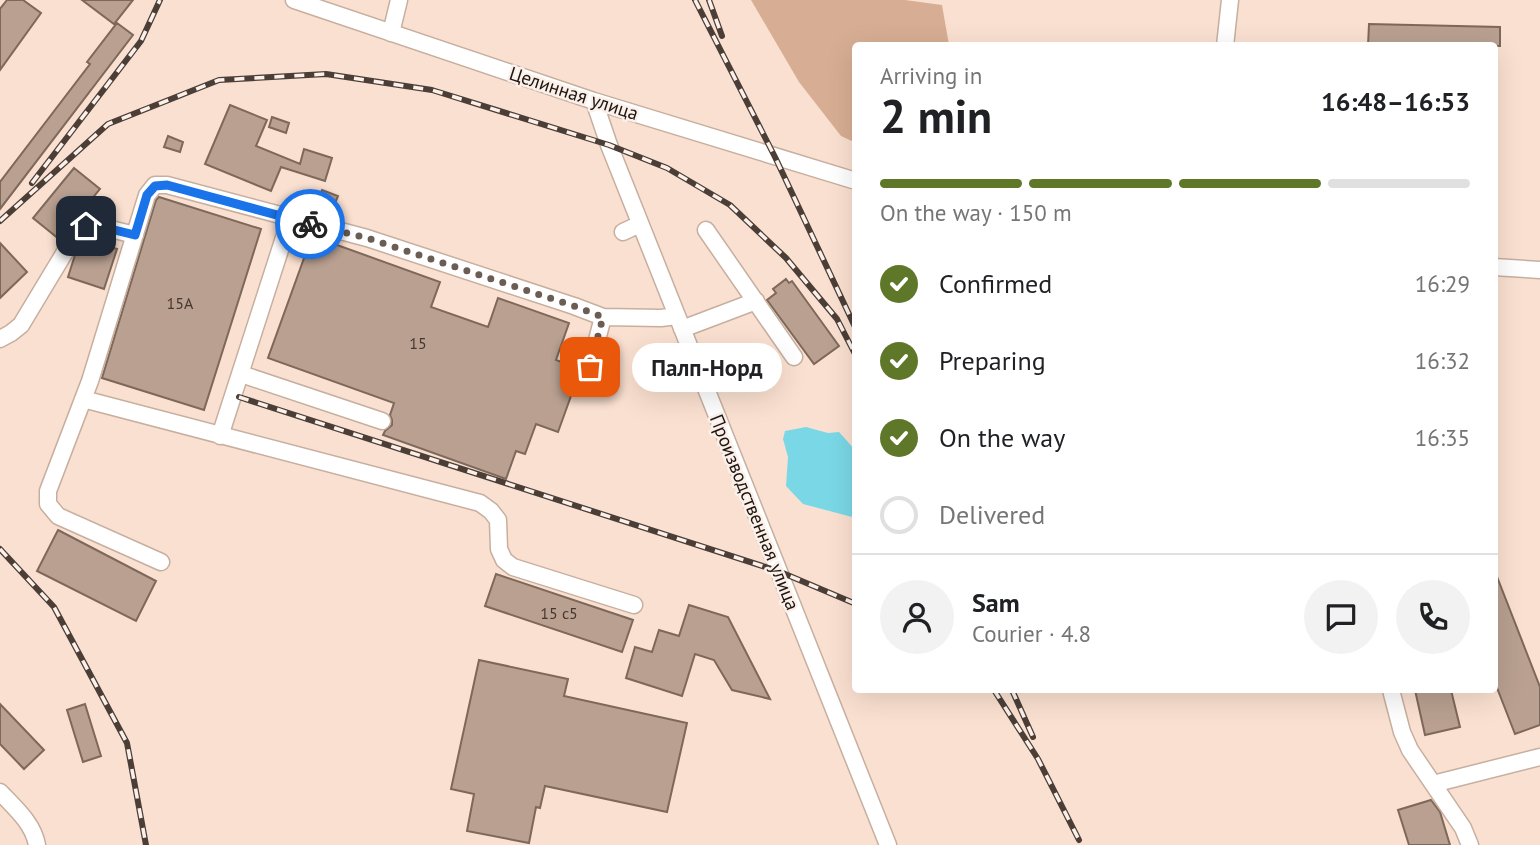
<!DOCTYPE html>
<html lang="en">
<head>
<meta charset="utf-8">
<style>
  body { margin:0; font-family:"PT Sans",sans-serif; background:#f2f2f2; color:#202124; height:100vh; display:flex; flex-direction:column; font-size:26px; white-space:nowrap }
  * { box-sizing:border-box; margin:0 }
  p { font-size:23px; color:#757577 }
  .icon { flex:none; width:38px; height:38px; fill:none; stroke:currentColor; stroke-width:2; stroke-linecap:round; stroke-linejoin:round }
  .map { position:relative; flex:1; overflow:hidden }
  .sheet { position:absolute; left:852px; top:42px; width:646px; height:651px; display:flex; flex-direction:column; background:#fff; border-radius:7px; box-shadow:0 7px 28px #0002 }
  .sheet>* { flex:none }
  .pin { position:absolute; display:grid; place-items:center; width:60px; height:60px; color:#fff; margin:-30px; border-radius:14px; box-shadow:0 4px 10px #0006 }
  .courier { position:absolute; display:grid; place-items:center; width:70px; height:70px; margin:-35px; border:5px solid #1a73e8; border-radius:50%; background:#fff; color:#222; box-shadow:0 2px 9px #0007 }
  .bubble { position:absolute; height:49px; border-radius:24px; background:#fff; box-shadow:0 7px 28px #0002; font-size:23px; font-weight:800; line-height:49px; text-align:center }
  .head em { font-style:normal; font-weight:800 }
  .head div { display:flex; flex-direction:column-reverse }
  .head { display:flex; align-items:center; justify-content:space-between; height:119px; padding:0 28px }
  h1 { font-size:46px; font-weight:800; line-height:52px }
  .bar { display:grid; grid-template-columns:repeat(4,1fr); gap:10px 7px; align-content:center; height:84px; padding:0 28px }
  .bar i { height:9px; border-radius:5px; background:#e0e0e0 }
  .bar .on { background:#5f7729 }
  .bar p { grid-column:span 4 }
  .line { display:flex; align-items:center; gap:18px; padding:0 28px; border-top:2px solid #e0e0e0 }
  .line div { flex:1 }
  .round { display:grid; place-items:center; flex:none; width:74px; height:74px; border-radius:37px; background:#f2f2f2 }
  ol { padding:0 28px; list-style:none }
  li { display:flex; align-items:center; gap:21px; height:77px }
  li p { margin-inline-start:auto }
  li .icon { padding:7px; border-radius:50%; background:#5f7729; color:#fff; stroke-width:4 }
  li:last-child { color:#757577 }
  li i { width:38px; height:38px; border:4px solid #e0e0e0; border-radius:50% }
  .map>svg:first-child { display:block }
</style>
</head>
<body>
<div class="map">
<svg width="1540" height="845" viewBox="0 0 1540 845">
  <rect width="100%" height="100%" fill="#fae0d0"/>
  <path fill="#d7ae93" d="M751 0H905L942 5 949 45 856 46V143L841 136 799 82Z"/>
  <path fill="#7ad8e6" d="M806 427 828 433 839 432 856 451V518L803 504 786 486 788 457 783 439 785 431Z"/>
  <path fill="#b9a091" stroke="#7e685a" stroke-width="2" d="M7 0H23L41 13 0 70V9Z
    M82 0H133L114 24Z
    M117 23 133 35 0 209V182L90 64 87 62Z
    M1369 24 1500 27V46H1368Z
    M230 105 267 120 256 146 300 164 304 149 332 158 325 181 281 167 271 191 205 164Z
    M272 117 289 123 286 133 269 127Z
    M168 136 183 142 180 152 164 147Z
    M74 168 100 189 59 239 33 218Z
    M322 190 338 196 331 213 315 207Z
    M159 197 261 229 204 410 102 378 156 200Z
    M312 236 440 282 431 307 488 327 498 298 569 323 556 360 580 369V371L558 432 536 424 525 454 516 451 506 479 383 435 385 431 392 425V420L390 415 394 403 268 358Z
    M85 239 117 249 104 289 68 277 75 255Z
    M0 243 27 272 0 298Z
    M786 279 789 283 792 281 839 346 814 364 767 300 776 293 773 289Z
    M58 530 156 581 136 621 37 571Z
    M1494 569 1540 687V725L1515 734 1494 680Z
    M496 574 633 620 622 652 485 606Z
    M689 605 728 617 770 699 732 690 714 660 695 654 682 696 626 678 635 647 652 652 659 630 679 636Z
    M479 660 568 679 564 696 687 723 667 812 545 786 540 808 536 807 529 843 467 831 474 794 451 789Z
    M1415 690H1451L1460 727 1425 735Z
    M0 704 44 750 24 769 0 744Z
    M85 704 101 756 83 762 67 710Z
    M1431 800 1440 812 1450 845H1409L1398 810Z"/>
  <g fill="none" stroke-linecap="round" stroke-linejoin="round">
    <defs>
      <path id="minor" d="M294 0 594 101 856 181
        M391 33 399 0
        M1225 46 1230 0
        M594 101 609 145 888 845
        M706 230 794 357
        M623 232 640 224
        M1494 267 1540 270
        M682 329 756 301
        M0 339 11 333 21 325 77 232 86 226 94 225 135 235
        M590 367 603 317
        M241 374 382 421
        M83 399 480 503 491 511 498 520 499 549 504 560 513 567 634 605
        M220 436 290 219
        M161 562 58 516 48 504V491L90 381 147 195 155 185H167L367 238 574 306 603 317 661 318 677 316
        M1391 690 1402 732 1410 750 1463 828 1470 845
        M1433 784 1540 757
        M0 792C15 808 33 823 37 845"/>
    </defs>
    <use href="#minor" stroke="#c7af9f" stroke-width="19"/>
    <use href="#minor" stroke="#fff" stroke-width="16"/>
    <defs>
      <path id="rail" d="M695 0 775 157 856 329
        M709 0 722 36
        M32 183 141 41 160 0
        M0 221 108 124 219 80 326 74 432 90 609 145 667 168 730 205 786 258 837 319 856 356
        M239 397 778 571 856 604
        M0 549 54 607 127 743 146 845
        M994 690 1038 759 1079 840
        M1012 690 1033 737"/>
    </defs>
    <use href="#rail" stroke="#4b3e37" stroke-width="6"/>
    <use href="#rail" stroke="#fbf1ea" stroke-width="3.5" stroke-dasharray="10" stroke-linecap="butt"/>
  </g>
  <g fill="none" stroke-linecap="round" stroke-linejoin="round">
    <path stroke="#6c5d54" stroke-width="7" stroke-dasharray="0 12.6" d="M310 224 367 238 574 306 603 317 590 367"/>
    <path stroke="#1a73e8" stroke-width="9" d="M86 226 94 225 135 235 147 195 155 186 167 185 310 224"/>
  </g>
  <g text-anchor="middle" stroke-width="5" stroke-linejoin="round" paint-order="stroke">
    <g font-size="16" fill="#463831">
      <text x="180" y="309">15А</text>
      <text x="418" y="349">15</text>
      <text x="559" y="619">15 с5</text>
    </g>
    <g font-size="19" fill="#1f1611" stroke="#fbf1ea">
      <text transform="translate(574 93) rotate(18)" y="7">Целинная улица</text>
      <text transform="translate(755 512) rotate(68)" y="7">Производственная улица</text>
    </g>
  </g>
</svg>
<div class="pin" style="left:590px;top:367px;background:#ea580c"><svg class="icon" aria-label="bag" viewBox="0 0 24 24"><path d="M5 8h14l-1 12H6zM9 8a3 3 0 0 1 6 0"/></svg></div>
<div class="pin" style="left:86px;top:226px;background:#1f2937"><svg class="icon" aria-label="home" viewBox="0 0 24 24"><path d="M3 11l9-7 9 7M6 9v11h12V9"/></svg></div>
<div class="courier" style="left:310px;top:224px"><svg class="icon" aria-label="bike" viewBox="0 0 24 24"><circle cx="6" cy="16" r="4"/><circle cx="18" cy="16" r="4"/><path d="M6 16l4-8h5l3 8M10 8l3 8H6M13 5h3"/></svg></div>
<div class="bubble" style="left:632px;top:343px;width:150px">Палп-Норд</div>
<section class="sheet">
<div class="head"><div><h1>2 min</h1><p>Arriving in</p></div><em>16:48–16:53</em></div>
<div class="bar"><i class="on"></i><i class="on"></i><i class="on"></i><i></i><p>On the way · 150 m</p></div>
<ol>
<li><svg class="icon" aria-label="check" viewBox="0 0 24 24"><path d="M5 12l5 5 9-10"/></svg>Confirmed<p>16:29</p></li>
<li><svg class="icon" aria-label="check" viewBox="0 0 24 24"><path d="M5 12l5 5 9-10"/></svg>Preparing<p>16:32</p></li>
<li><svg class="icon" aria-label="check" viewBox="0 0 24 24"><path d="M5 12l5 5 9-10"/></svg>On the way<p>16:35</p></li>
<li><i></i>Delivered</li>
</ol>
<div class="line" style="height:126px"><a class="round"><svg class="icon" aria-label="person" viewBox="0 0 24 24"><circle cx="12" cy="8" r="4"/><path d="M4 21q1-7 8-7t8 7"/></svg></a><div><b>Sam</b><p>Courier · 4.8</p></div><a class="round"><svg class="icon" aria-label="chat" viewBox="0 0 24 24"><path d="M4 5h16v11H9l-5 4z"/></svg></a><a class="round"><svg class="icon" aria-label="phone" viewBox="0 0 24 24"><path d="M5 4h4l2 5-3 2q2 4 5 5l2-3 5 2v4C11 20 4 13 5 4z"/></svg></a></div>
</section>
</div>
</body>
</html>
